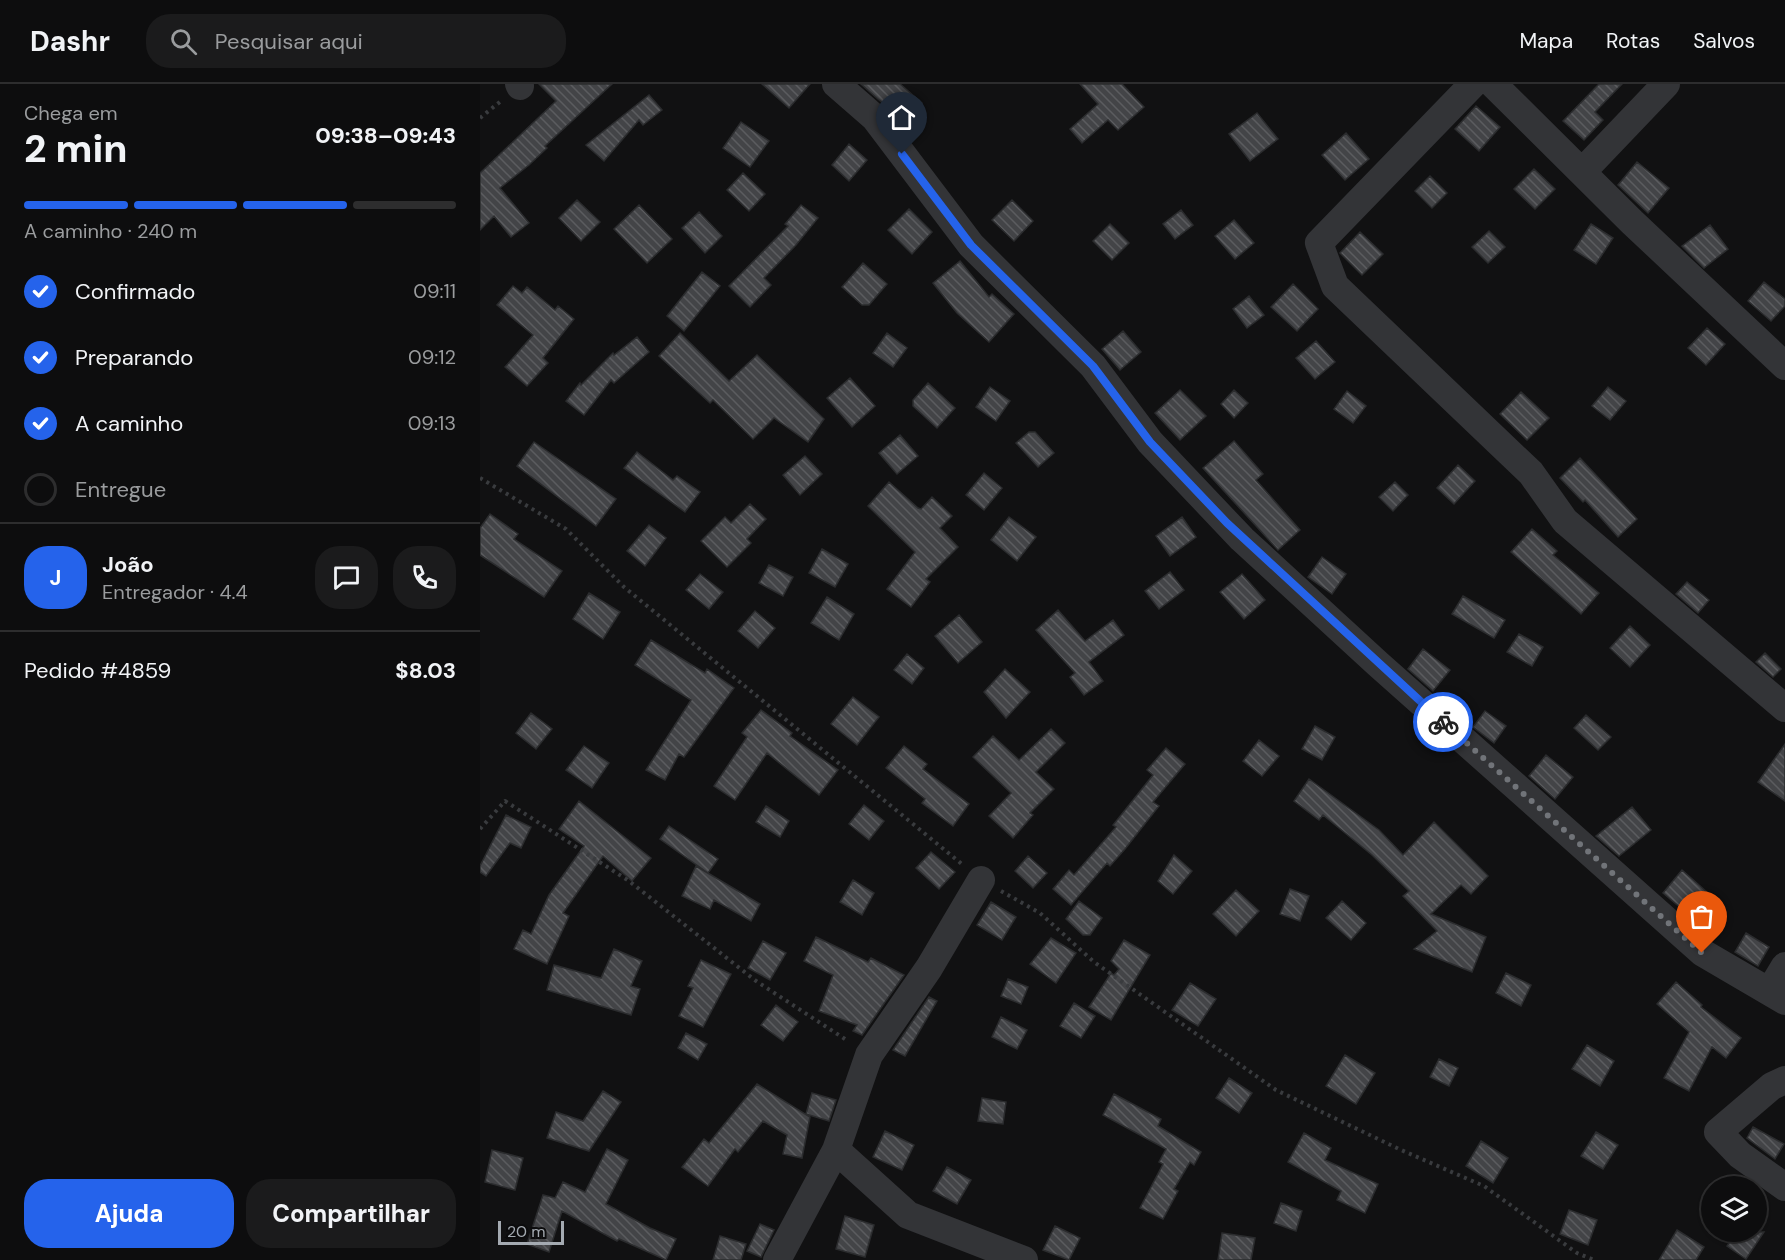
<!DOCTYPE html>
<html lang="pt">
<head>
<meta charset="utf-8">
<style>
  body { margin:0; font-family:"DM Sans",sans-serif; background:#1b1b1c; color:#f1f3f6; height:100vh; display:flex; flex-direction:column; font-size:22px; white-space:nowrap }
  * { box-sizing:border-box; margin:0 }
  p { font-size:20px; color:#9a9c9e }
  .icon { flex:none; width:33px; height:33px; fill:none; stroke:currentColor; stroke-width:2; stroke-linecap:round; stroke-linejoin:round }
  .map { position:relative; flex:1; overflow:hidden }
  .panel { display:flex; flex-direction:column; background:#0d0d0e; width:480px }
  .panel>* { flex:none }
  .tools { position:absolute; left:1221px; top:1092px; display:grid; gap:12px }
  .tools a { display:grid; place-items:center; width:66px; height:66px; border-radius:50%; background:#0d0d0e; box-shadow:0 2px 4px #0004,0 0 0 2px #2d2d2e; font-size:30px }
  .scale { position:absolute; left:18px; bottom:15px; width:66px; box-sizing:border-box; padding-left:6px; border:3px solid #a4aab1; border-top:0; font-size:16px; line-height:21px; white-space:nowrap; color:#a4aab1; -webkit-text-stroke:4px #0c0c0d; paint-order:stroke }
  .pin { position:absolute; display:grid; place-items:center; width:51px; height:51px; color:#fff; margin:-62px -26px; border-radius:50% 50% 50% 0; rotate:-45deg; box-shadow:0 0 6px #0007 }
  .pin .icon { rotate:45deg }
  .courier { position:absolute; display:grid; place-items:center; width:60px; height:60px; margin:-30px; border:4px solid #2563eb; border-radius:50%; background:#fff; color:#222; box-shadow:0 2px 8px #0007 }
  .headline em { font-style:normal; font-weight:800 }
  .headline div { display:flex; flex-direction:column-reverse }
  .headline { display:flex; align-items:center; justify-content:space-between; height:102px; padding:0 24px }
  h1 { font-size:39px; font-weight:800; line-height:45px }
  .bar { display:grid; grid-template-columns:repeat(4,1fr); gap:9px 6px; align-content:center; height:72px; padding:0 24px }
  .bar i { height:8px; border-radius:4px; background:#2d2d2e }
  .bar .selected { background:#2563eb }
  .bar p { grid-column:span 4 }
  .line { display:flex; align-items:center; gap:15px; padding:0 24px; border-top:2px solid #2d2d2e }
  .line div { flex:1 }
  .round { display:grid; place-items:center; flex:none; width:63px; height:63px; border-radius:24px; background:#1b1b1c }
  ol { padding:0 24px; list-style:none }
  li { display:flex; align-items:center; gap:18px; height:66px }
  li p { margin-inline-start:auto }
  li .icon { padding:6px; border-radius:50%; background:#2563eb; color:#fff; stroke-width:4 }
  li:last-child { color:#9a9c9e }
  li i { width:33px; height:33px; border:3px solid #2d2d2e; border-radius:50% }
  .button { display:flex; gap:12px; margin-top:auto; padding:12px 24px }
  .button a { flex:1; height:69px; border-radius:24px; background:#2563eb; color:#fff; font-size:24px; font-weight:800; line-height:69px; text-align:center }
  .button a+a { background:#1b1b1c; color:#f1f3f6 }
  header { display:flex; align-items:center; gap:36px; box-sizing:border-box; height:84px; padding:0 30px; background:#0d0d0e; border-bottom:2px solid #2d2d2e }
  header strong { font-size:28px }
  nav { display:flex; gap:33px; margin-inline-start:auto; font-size:21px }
  .search { width:420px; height:54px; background:#1b1b1c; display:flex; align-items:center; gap:15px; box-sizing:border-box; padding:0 21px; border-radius:24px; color:#9a9c9e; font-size:22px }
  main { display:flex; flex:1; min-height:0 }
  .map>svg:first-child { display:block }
</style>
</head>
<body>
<header>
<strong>Dashr</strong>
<div class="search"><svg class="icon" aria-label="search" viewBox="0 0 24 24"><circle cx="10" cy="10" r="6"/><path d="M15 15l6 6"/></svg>Pesquisar aqui</div>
<nav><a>Mapa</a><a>Rotas</a><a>Salvos</a></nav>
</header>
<main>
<section class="panel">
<div class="headline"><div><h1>2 min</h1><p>Chega em</p></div><em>09:38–09:43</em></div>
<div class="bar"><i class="selected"></i><i class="selected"></i><i class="selected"></i><i></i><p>A caminho · 240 m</p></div>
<ol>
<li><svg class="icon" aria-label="check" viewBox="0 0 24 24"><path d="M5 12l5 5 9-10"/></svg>Confirmado<p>09:11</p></li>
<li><svg class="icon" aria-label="check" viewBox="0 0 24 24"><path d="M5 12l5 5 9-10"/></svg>Preparando<p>09:12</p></li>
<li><svg class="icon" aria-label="check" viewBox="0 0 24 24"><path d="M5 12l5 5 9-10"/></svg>A caminho<p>09:13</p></li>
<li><i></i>Entregue</li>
</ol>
<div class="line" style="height:108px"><b class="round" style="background:#2563eb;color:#fff">J</b><div><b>João</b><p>Entregador · 4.4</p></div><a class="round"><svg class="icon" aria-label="chat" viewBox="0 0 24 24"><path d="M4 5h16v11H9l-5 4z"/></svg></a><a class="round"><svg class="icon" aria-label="phone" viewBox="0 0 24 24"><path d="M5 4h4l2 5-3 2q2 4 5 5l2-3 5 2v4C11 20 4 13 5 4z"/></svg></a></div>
<div class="line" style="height:78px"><div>Pedido #4859</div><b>$8.03</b></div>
<div class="button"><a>Ajuda</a><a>Compartilhar</a></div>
</section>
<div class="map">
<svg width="1305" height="1176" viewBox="0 0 1305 1176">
  <defs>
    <pattern id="building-back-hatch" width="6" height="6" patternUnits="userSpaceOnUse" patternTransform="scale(1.5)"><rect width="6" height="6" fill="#434447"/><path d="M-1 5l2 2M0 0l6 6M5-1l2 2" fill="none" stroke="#5b5c5f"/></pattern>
  </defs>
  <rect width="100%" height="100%" fill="#111112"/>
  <path fill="url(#building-back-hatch)" stroke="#2b2c2e" stroke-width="1.5" d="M59 0H132L65 62 67 64 49 81 20 104 49 139 31 153 14 132 0 146V89L76 17Z
    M282 0H330L309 24Z
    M381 0H420L442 19 422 42 406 22Z
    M600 0H642L664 23 638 46 628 36 602 59 590 45 618 20Z
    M1119 0H1142L1115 28 1123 36 1104 56 1083 37Z
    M169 11 182 26 163 41 159 36 124 77 106 61Z
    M996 22 1020 43 999 67 975 45Z
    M777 29 798 55 770 77 749 50Z
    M261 38 289 57 270 83 243 64Z
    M866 49 889 75 865 96 842 71Z
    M369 60 387 76 369 97 352 81Z
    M1157 78 1189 104 1168 129 1138 101Z
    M1054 85 1075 105 1055 125 1034 105Z
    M263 89 285 110 269 127 247 106Z
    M950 92 967 109 952 124 935 107Z
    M97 116 120 138 101 157 79 134Z
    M532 116 553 137 534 157 512 136Z
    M159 121 192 155 167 179 134 145Z
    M321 121 338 134 316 161 284 194 291 201 270 223 249 202 308 142 305 140Z
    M429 125 452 148 432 170 408 146Z
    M701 126 713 141 695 155 683 140Z
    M219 128 242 152 225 169 202 144Z
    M754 136 774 159 755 175 735 152Z
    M630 140 649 159 632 176 613 157Z
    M1111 140 1133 154 1116 180 1094 166Z
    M1230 141 1248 165 1224 184 1202 162Z
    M1009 147 1025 163 1008 179 992 163Z
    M880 148 903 170 882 191 860 169Z
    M480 177 509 213 512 210 534 230 509 258 477 229 453 199Z
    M383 179 407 200 389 221H382L362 203Z
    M222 188 240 202 204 247 187 232Z
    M1284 198 1305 215V222L1291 237 1268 217Z
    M813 200 838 225 817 247 791 223Z
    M33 202 42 209 47 203 75 226 78 222 94 235 63 274 68 279 47 302 25 283 53 251 17 221Z
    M769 212 784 231 767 244 753 225Z
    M1227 244 1245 260 1226 281 1208 264Z
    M643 247 661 268 640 286 622 265Z
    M200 249 249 297 277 271 344 335 328 358 294 334 273 355 233 316 230 319 179 272Z
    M407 249 427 264 413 283 393 269Z
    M157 253 169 268 134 299 131 296 104 331 86 317 100 299 101 301 133 269 134 271Z
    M836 257 855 278 835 295 816 274Z
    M370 294 395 322 372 343 347 314Z
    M448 299 475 324 457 344 433 322V316Z
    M510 303 530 317 516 337 496 323Z
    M1128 303 1146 317 1130 336 1112 322Z
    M700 306 726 332 700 356 675 329Z
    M754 306 768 319 754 334 741 320Z
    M867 307 886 322 873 339 854 325Z
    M1041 308 1069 334 1047 356 1020 330Z
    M549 348H555L574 369 558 383 536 359Z
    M420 351 438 372 417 390 399 369Z
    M754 357 783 390 776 396 820 446 798 466 723 384Z
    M54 358 136 415 116 442 37 382Z
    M157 368 193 396 197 392 220 408 205 428 144 384Z
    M325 372 342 390 320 411 303 391Z
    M1100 374 1157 435 1138 453 1105 416 1103 418 1080 394Z
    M978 381 995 397 974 420 957 404Z
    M504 389 522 404 504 426 486 411Z
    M409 398 438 424 441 425 452 413 472 432 460 444 478 463 446 495 450 498 431 523 407 505 435 468 388 422Z
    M915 398 928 411 913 427 899 413Z
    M270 420 286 435 267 455 271 459 247 483 221 457 245 433 251 439Z
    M10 430 38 450 34 455 82 487 64 513 0 471V444Z
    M529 433 556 453 537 477 511 456Z
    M702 433 716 453 690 472 676 452Z
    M169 441 186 454 165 482 147 467Z
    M1052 445 1077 467 1073 471 1119 509 1101 530 1031 468Z
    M342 465 368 480 355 503 329 489Z
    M842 473 866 490 852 510 828 493Z
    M289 481 313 493 303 512 279 499Z
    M690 488 704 506 679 525 665 507Z
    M220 490 243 508 229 525 206 506Z
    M762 490 785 516 764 535 740 508Z
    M1207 498 1229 516 1218 529 1196 510Z
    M109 509 140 528 123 555 93 535Z
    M983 512 1025 536 1014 554 972 530Z
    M347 513 374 530 359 556 331 539Z
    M578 526 605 557 633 536 644 551 609 578 623 597 604 611 590 593 595 589 556 546Z
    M275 527 295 544 278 564 258 547Z
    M479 531 502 558 478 579 455 552Z
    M1150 542 1170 561 1150 583 1130 564Z
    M1039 550 1063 563 1052 582 1027 568Z
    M171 556 225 589 227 585 254 604 204 673 199 670 185 696 166 686 211 616 155 581Z
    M943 565 970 586 953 607 928 585Z
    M1285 569 1301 585 1293 593 1276 578Z
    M427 570 444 584 432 600 414 586Z
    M525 585 550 608 526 634 504 608Z
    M373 613 399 633 377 661 351 640Z
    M281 626 312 649 310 652 358 686 339 711 287 669 255 716 234 702 267 653 262 649Z
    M1005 627 1026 642 1014 659 993 643Z
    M51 629 72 645 56 665 36 649Z
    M1106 631 1131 653 1118 666 1094 644Z
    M835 642 855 653 842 676 822 665Z
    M571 645 585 659 556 688 574 705 550 729 553 731 533 754 509 732 531 709 493 673 513 652 539 676Z
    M779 656 799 672 782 692 763 677Z
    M1305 660V717L1278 698Z
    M104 662 129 679 112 704 86 686Z
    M424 662 447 680 443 685 489 720 473 742 442 719 445 715 406 684Z
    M686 664 705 680 673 718 679 722 645 765 630 782 627 779 591 821 573 805 589 786 594 791 636 743 633 741 673 691 667 686Z
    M1066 671 1093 693 1075 715 1049 692Z
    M829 695 899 746 923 771 954 738 1008 792 991 810 981 801 951 830 1006 853 992 888 934 865 957 847 923 812 929 807 892 771 843 731 839 736 814 717Z
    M99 717 171 774 152 797 123 772 83 829 89 832 67 880 34 865 43 846 51 850 69 811 104 762 79 745Z
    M384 721 404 737 389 756 369 740Z
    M286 722 309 737 300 753 276 738Z
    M1152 723 1171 746 1139 772 1116 752Z
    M26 731 51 743 41 764 30 759 6 792 0 788V782Z
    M189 742 238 775 228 789 180 755Z
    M451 768 475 788 459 805 436 784Z
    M694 771 712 787 693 810 678 797Z
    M548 772 567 789 553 804 535 787Z
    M216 782 280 820 271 837 234 816 230 825 202 812Z
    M1202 786 1228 809 1209 831 1183 809Z
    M373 796 394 809 382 831 360 818Z
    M810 805 829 812 820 837 800 830Z
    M756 806 779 827 756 852 733 830Z
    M599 817 622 834 610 851H603L586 835Z
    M862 817 886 839 871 856 846 834Z
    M511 818 536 833 522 856 497 841Z
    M1266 849 1289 863 1278 882 1255 868Z
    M336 853 388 878 391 874 424 891 382 951 373 947 377 941 339 927 353 891 324 877Z
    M571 854 596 869 576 899 550 880Z
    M644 856 670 871 631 936 609 923 631 889 634 891 639 885 631 877Z
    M283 857 306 869 290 896 268 884Z
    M134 865 162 877 151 902 160 905 151 931 67 906 74 881 121 894Z
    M221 876 251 890 223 943 199 932 213 904 208 902Z
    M1026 889 1051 901 1041 922 1016 909Z
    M528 895 548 903 541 920 521 912Z
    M1196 898 1222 921 1221 923 1261 954 1246 974 1232 963 1209 1007 1184 994 1209 948 1177 920Z
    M710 899 736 915 718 942 692 926Z
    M449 913 457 917 425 972 413 966Z
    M594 919 615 932 601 954 580 942Z
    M296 921 318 938 303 957 281 941Z
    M521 933 547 946 537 965 512 953Z
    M206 949 227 960 218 976 198 964Z
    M1107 961 1134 977 1120 1002 1092 985Z
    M865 971 895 989 876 1020 846 1002Z
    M959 975 978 984 969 1002 950 993Z
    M749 994 772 1009 759 1029 736 1014Z
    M277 1000 330 1033 322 1074 303 1070 307 1051 283 1037 258 1068 255 1065 228 1102 202 1083 224 1055 229 1059Z
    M123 1007 141 1018 109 1067 67 1054 76 1028 103 1037Z
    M332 1009 356 1016 349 1037 326 1030Z
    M634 1010 681 1035 678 1042 721 1068 714 1081 710 1078 694 1105 698 1107 683 1135 660 1124 683 1080 679 1078 686 1065 623 1031Z
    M502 1014 526 1018 523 1040 498 1037Z
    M1273 1043 1304 1060 1295 1075 1267 1054Z
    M405 1047 434 1061 422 1086 393 1073Z
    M1116 1048 1138 1061 1123 1085 1101 1072Z
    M824 1049 851 1064 845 1076 898 1100 885 1129 857 1116 861 1107 808 1078Z
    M1001 1057 1028 1074 1013 1099 986 1082Z
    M127 1065 148 1076 126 1120 170 1144 196 1155 186 1176 139 1155 137 1157 82 1127 69 1168 47 1160 63 1111 75 1114 83 1098 105 1108Z
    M12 1066 43 1074 35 1106 5 1098Z
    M467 1083 491 1096 477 1120 453 1107Z
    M801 1119 822 1127 816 1147 794 1139Z
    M1089 1126 1117 1136 1108 1161 1080 1150Z
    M365 1132 394 1141 385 1173 356 1165Z
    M280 1140 294 1146 281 1173 267 1167Z
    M575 1142 600 1154 589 1176 563 1166Z
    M1197 1146 1224 1163 1216 1176H1179Z
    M1256 1148H1284L1266 1175 1247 1162Z
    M742 1149 775 1154 771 1176H738Z
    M240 1152 266 1160 261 1176H233Z"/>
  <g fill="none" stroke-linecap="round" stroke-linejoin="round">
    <path stroke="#393b3e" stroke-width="4" stroke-dasharray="3 4.5" stroke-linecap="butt" d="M0 34 21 17
      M0 394 86 445 144 503 483 781
      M0 745 25 717 149 797 276 897 368 957
      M521 807 560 829 614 878 796 1006 921 1066 1004 1102 1097 1169 1114 1176"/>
    <path stroke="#333437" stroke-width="28" d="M39 0 40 2
      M356 0 395 34 491 161 613 282 670 358 762 455 898 580 1223 869 1305 917
      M993 0 839 159 855 202 1051 389 1085 437 1305 624
      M1013 0 1152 138 1305 282
      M1102 88 1186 0
      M501 796 449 884 389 971 356 1066 428 1131 544 1176
      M1290 907 1305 882
      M1305 996 1292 1002 1238 1048 1260 1071 1305 1103
      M297 1176 356 1066"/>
  </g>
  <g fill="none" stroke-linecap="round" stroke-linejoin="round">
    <path stroke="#717479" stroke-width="6" stroke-dasharray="0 10.8" d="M963 638 1222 869"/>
    <path stroke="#2563eb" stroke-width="8" d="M422 70 491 161 613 282 670 358 747 439 963 638"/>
  </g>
</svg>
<div class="tools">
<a><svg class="icon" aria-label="layers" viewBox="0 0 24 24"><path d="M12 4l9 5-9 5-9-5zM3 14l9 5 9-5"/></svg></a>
</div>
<div class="scale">20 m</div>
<div class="pin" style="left:1222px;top:869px;background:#ea580c"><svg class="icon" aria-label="bag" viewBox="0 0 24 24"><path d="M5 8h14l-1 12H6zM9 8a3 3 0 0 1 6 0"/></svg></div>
<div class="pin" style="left:422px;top:70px;background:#1f2937"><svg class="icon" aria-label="home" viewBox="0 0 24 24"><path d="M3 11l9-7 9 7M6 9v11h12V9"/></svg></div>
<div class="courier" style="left:963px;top:638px"><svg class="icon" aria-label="bike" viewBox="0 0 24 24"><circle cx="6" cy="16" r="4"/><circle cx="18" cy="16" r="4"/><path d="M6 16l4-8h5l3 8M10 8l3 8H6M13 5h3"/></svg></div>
</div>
</main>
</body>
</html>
